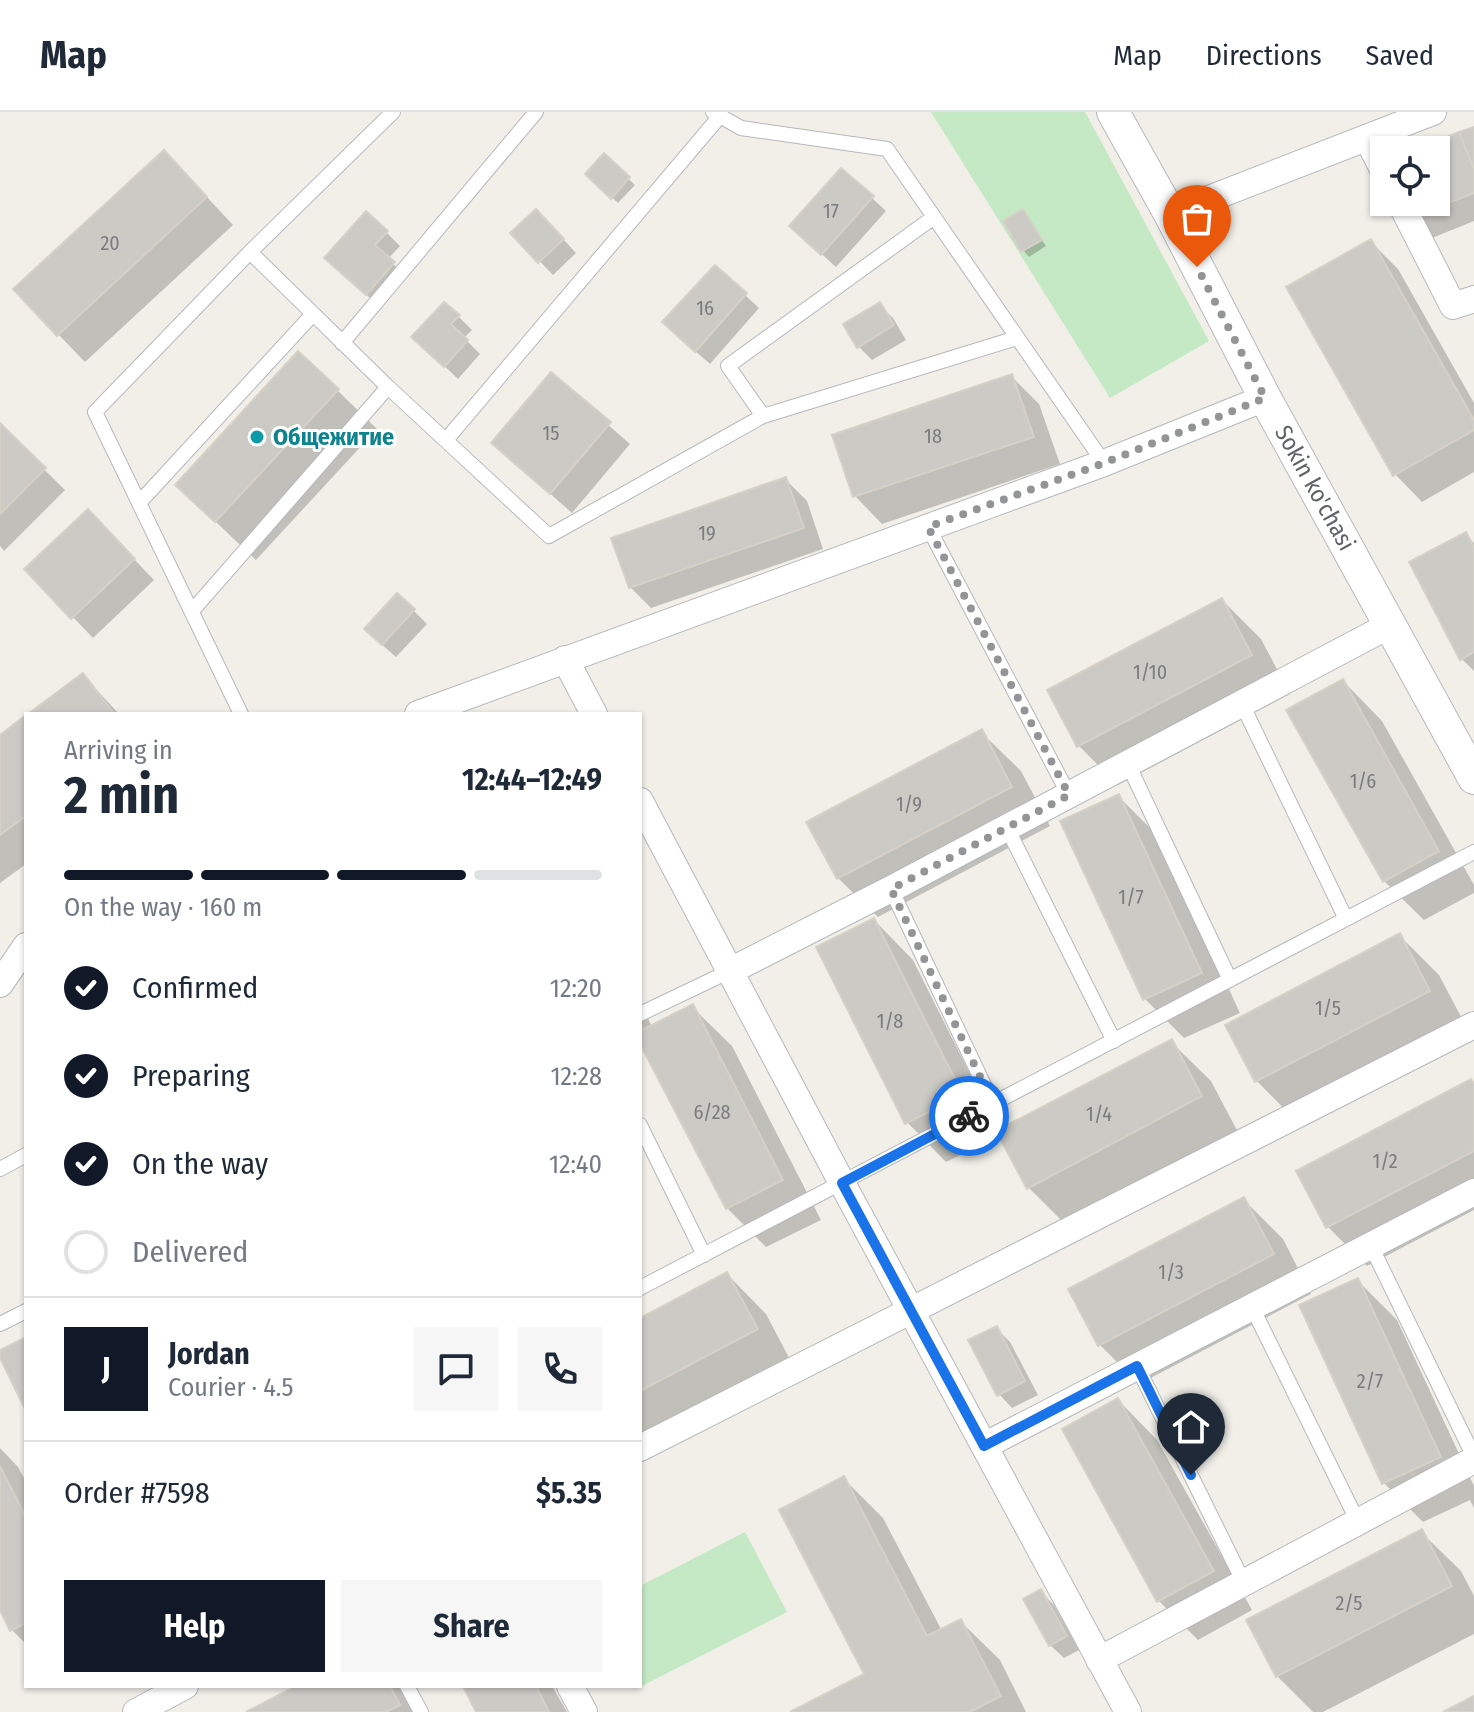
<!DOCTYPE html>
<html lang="en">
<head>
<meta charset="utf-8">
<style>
  body { margin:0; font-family:"Fira Sans Condensed",sans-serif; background:#f6f6f7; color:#1f2937; height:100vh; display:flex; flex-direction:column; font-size:30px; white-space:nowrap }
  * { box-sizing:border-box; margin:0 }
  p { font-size:26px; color:#747a83 }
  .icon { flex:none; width:44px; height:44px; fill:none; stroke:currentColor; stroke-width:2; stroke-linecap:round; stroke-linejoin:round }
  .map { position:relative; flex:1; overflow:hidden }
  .sheet { position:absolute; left:24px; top:600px; width:618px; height:976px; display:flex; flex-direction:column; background:#fff; border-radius:0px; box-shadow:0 2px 6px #0004 }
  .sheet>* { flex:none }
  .fabs { position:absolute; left:1370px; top:24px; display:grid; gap:16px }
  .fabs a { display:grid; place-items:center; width:80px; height:80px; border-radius:0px; background:#fff; box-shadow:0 2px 6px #0004; font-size:40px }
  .pin { position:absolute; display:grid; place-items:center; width:68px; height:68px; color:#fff; margin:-82px -34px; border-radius:50% 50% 50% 0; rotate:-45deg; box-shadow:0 0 8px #0007 }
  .pin .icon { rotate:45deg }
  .courier { position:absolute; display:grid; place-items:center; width:80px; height:80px; margin:-40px; border:6px solid #1a73e8; border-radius:50%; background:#fff; color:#222; box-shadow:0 2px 10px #0007 }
  .overview em { font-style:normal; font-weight:700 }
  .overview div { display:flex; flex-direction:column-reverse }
  .overview { display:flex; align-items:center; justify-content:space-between; height:136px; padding:0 40px }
  h1 { font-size:52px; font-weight:700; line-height:60px }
  .bar { display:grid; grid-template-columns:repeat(4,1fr); gap:12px 8px; align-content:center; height:96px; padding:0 40px }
  .bar i { height:10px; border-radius:6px; background:#e0e1e3 }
  .bar .current { background:#111827 }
  .bar p { grid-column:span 4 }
  .line { display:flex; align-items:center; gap:20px; padding:0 40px; border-top:2px solid #e0e1e3 }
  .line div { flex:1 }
  .round { display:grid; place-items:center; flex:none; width:84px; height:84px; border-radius:0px; background:#f6f6f7 }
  ol { padding:0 40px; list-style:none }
  li { display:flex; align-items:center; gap:24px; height:88px }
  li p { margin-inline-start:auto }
  li .icon { padding:8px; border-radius:50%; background:#111827; color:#fff; stroke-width:4 }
  li:last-child { color:#747a83 }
  li i { width:44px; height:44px; border:4px solid #e0e1e3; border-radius:50% }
  .action { display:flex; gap:16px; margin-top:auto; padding:16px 40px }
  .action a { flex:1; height:92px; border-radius:0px; background:#111827; color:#fff; font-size:32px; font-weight:700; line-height:92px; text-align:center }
  .action a+a { background:#f6f6f7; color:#1f2937 }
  header { display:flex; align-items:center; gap:48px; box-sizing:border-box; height:112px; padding:0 40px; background:#fff; border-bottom:2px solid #e0e1e3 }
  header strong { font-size:38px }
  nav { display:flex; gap:44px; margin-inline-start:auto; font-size:28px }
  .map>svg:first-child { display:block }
</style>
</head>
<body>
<header>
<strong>Map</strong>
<nav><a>Map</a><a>Directions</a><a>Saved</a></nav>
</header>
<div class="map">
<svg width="1474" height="1600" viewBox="0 0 1474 1600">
  <rect width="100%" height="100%" fill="#f1efe8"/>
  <path fill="#c5e8c5" d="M931 0H1085L1209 229 1110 286Z
    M745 1420 787 1500 638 1576 640 1474Z"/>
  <path fill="#0003" d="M1474 17V109L1432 126 1411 105 1436 90V38H1420Z
    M604 44 635 73 618 91 587 62Z
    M191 68 233 113 85 250 58 222Z
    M872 86 886 99 836 155 805 127Z
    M1022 100 1046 134 1029 145 1023 138Z
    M550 113 576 141 553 163 513 121Z
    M386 120 400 134 388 147 407 165 380 195 341 160Z
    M1370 129 1398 157 1474 291V360L1422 390 1395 362Z
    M715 155 759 196 710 252 678 224Z
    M879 193 893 206 906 228 872 248 859 235Z
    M458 204 472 218 464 226 480 242 458 267 414 225Z
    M551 263 630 332 572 401 493 331Z
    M1012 265 1039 292 1060 352 882 412 855 384Z
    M337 278 377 317 256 448 177 373Z
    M0 314 65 378 4 439 0 434Z
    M786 368 807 389 823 437 651 496 630 475Z
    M108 420 154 468 93 526 27 457Z
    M1466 423 1474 431V559L1461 546Z
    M1222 488 1261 527 1290 582 1118 673 1079 634Z
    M413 498 427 512 396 545 380 531Z
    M83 563 119 602H31Z
    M1343 569 1382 609 1474 773V781L1424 808 1384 769Z
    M26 606V752L0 771V625Z
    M981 620 1021 659 1050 714 878 805 838 766Z
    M1118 684 1158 724 1240 901 1184 926 1145 887Z
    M874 808 913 848 999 1020 1171 930 1211 969 1240 1024 1068 1115 1028 1075 1000 1023 946 1050 907 1010Z
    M1400 824 1439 863 1468 918 1296 1009 1257 969 1227 914Z
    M640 889 652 915 692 895 732 934 821 1108 766 1135 727 1096 642 932 640 933Z
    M1474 973V1098L1367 1154 1328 1115Z
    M1243 1087 1283 1127 1311 1182 1139 1272 1100 1233Z
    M727 1162 766 1202 795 1257 640 1339V1208Z
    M1357 1168 1397 1208 1474 1374V1396L1470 1388 1423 1410 1384 1371Z
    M996 1216 1010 1230 1038 1283 1012 1296 999 1282Z
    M1118 1288 1157 1328 1252 1498 1198 1528 1159 1489Z
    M0 1336 18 1355 26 1370V1532L12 1518 0 1494Z
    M844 1367 883 1406 942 1519 960 1509 1000 1548 1026 1600H794L866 1563Z
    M1421 1420 1461 1459 1474 1484V1522L1323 1600H1313L1277 1564Z
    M1040 1479 1054 1493 1079 1538 1064 1546 1050 1533Z
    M300 1574H405L421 1600H250Z
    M466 1574H552L567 1600H479Z"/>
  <path fill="#cccac5" stroke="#d6d1c6" stroke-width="2" d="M1474 15V58L1459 20Z
    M1459 20 1474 58V81L1409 106 1403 90H1436V38H1414Z
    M164 38 207 85 57 224 13 177Z
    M604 41 630 65 611 87 585 62Z
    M841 56 874 84 821 143 789 114Z
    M536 97 564 127 538 151 510 121Z
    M1023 97 1042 128 1021 140 1003 109Z
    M366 99 388 119 375 133 395 150 366 183 324 146Z
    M1371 127 1474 308V318L1393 364 1286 175Z
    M715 153 747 181 695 240 662 210Z
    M444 190 460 203 451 212 468 228 444 255 411 225Z
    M880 190 894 213 857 236 843 212Z
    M298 239 339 277 215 410 175 373Z
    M551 260 611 310 550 382 491 331Z
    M1012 262 1034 325 853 385 832 323Z
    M0 311 46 356 0 402Z
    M786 365 804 416 629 476 611 426Z
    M88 397 135 447 71 507 24 457Z
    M1466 420 1474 435V540L1460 548 1409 450Z
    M397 481 415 497 382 533 364 517Z
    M1222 486 1252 543 1077 635 1047 578Z
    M83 561 114 602H28Z
    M1343 567 1439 739 1383 770 1286 598Z
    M26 603V704L0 723V623Z
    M982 617 1012 675 837 767 806 710Z
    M1119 682 1202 861 1143 888 1060 709Z
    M874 806 963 983 905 1012 816 835Z
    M1400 821 1430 879 1255 970 1225 913Z
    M693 892 783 1068 726 1097 640 932V919Z
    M1172 927 1202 984 1027 1077 996 1019Z
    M1471 967 1474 972V1039L1326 1116 1296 1059Z
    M1244 1085 1274 1142 1098 1234 1068 1177Z
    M727 1160 758 1217 640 1279V1206Z
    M1358 1166 1441 1345 1382 1372 1299 1193Z
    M997 1214 1025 1269 997 1284 968 1228Z
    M26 1225V1297H25L0 1246V1238Z
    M1118 1286 1214 1459 1157 1490 1062 1317Z
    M0 1354 26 1405V1511L10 1519 0 1498Z
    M844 1364 927 1524 961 1507 1001 1584 970 1600H790L864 1562 779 1398Z
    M1422 1417 1452 1474 1276 1565 1246 1508Z
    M1041 1477 1067 1524 1049 1534 1023 1487Z
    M296 1574H390L400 1593 386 1600H246Z
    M463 1574H536L549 1600H476Z
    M1474 1584V1600H1443Z"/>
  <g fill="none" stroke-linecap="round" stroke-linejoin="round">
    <defs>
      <path id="service" d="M713 0 741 16 887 37 1104 351
        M342 231 536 0
        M388 275 549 424 763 304 1017 226
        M763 304 728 254 934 105
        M446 328 720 4
        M139 391 313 202
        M928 415 1069 683
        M192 499 388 275 250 140
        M1242 592 1346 807
        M241 602 95 300 250 140 393 0
        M1128 652 1230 868
        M1007 716 1114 929
        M891 777 993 992
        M640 902 730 859
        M640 1013 704 1143
        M0 1057 26 1043
        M1371 1134 1474 1345
        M640 1176 1474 740
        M1252 1195 1358 1410
        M0 1212 26 1199
        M1137 1254 1244 1471
        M407 1574 421 1600"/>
      <path id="minor" d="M1367 26 1384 59
        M1400 90 1453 194 1474 187
        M1170 102 1433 0
        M565 547 594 602
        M418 602 1104 351 1265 286
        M640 689 842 1071 1128 1600
        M730 859 891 777 1390 513
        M0 872 26 834
        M984 1334 1474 1080
        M640 1336 1474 913
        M1099 1548 1474 1348
        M570 1574 584 1600
        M136 1600 185 1574"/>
      <path id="tertiary" d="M1113 0 1170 102 1265 286 1474 666"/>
    </defs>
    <use href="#service" stroke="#b5b8bc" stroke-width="16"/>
    <use href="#minor" stroke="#b5b8bc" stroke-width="28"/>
    <use href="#tertiary" stroke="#b5b8bc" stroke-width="34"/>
    <use href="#service" stroke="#fff" stroke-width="14"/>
    <use href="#minor" stroke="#fff" stroke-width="26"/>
    <use href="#tertiary" stroke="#fff" stroke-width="32"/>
  </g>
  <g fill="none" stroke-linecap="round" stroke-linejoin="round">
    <path stroke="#929495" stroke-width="8" stroke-dasharray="0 14.4" d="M969 1004 993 992 891 777 1069 683 928 415 1104 351 1265 286 1197 155"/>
    <path stroke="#1a73e8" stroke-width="10" d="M969 1004 842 1071 984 1334 1137 1254 1191 1363"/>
  </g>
  <circle fill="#0f9aa8" stroke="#fff" stroke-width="3" cx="257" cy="325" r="8"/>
  <g text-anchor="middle" stroke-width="6" stroke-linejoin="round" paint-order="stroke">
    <g font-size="20" fill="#7a7d7f">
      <text x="831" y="106">17</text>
      <text x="110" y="138">20</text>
      <text x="705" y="203">16</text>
      <text x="551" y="328">15</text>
      <text x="933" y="331">18</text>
      <text x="707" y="428">19</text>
      <text x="1150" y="567">1/10</text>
      <text x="1363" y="676">1/6</text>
      <text x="909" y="699">1/9</text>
      <text x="1131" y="792">1/7</text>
      <text x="1328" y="903">1/5</text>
      <text x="890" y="916">1/8</text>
      <text x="712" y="1007">6/28</text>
      <text x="1099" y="1009">1/4</text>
      <text x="1385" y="1056">1/2</text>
      <text x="1171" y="1167">1/3</text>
      <text x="1370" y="1276">2/7</text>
      <text x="1349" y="1498">2/5</text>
    </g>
    <g font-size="24" font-weight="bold" fill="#0d838f" stroke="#fff" text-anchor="start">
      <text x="273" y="333">Общежитие</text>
    </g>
    <g font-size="24" fill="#5f6368" stroke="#fff">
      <text transform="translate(1315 376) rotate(61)" y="8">Sokin ko'chasi</text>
    </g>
  </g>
</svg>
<div class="fabs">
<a><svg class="icon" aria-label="locate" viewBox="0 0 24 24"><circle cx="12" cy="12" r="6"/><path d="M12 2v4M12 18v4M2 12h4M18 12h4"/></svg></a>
</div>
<div class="pin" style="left:1197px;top:155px;background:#ea580c"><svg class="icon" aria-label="bag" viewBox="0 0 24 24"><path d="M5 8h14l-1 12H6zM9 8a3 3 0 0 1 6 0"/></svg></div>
<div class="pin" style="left:1191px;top:1363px;background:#1f2937"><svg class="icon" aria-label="home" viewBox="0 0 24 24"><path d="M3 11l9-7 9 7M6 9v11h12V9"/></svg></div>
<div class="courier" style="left:969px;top:1004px"><svg class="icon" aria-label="bike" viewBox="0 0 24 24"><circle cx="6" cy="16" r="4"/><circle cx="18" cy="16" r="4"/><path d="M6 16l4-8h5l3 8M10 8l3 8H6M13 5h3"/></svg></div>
<section class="sheet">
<div class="overview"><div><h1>2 min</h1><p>Arriving in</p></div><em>12:44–12:49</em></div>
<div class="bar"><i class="current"></i><i class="current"></i><i class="current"></i><i></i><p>On the way · 160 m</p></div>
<ol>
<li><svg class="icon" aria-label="check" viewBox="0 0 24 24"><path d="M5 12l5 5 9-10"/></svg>Confirmed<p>12:20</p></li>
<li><svg class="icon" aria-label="check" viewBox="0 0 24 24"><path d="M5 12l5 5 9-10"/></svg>Preparing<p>12:28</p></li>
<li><svg class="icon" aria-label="check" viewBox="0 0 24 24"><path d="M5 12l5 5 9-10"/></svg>On the way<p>12:40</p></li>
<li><i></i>Delivered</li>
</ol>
<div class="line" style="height:144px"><b class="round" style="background:#111827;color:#fff">J</b><div><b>Jordan</b><p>Courier · 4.5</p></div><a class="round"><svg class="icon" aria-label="chat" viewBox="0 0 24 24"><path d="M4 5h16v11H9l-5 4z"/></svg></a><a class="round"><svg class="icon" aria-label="phone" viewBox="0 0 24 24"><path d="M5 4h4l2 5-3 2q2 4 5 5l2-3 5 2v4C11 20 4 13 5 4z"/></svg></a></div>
<div class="line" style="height:104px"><div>Order #7598</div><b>$5.35</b></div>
<div class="action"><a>Help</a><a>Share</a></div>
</section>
</div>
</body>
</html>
